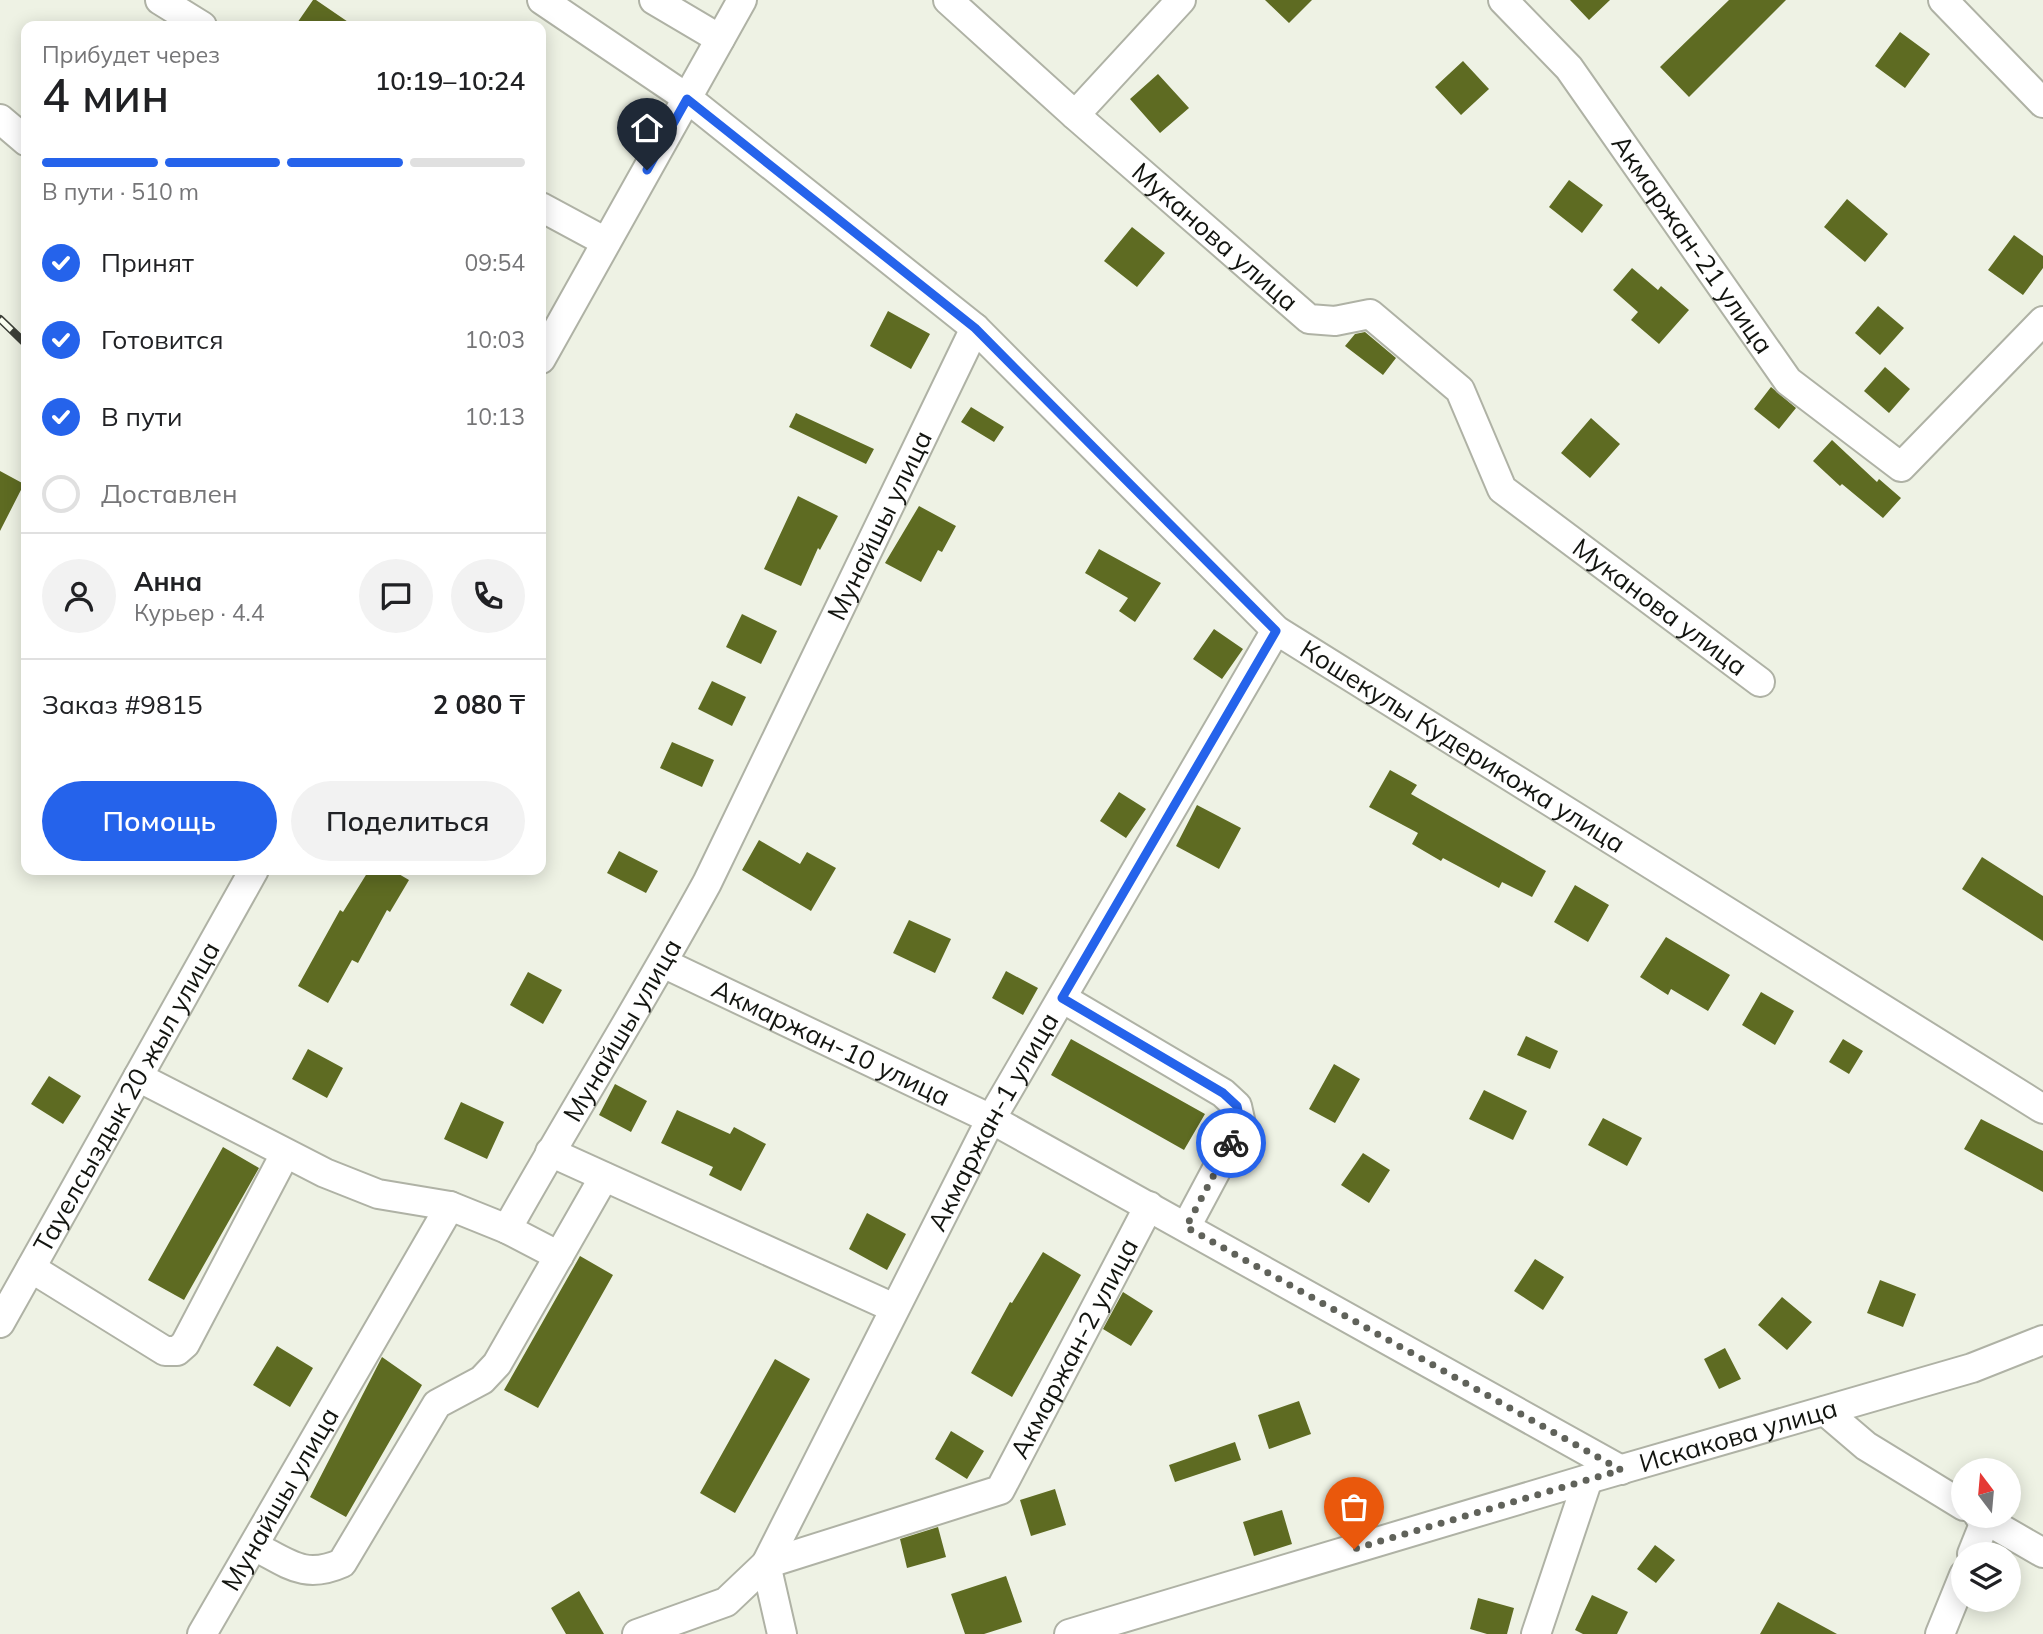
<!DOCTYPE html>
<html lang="ru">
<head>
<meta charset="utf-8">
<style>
  body { margin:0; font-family:Mulish,sans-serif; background:#f2f2f2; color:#202124; height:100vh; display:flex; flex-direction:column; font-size:26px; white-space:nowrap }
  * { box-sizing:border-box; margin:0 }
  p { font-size:23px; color:#757577 }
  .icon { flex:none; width:38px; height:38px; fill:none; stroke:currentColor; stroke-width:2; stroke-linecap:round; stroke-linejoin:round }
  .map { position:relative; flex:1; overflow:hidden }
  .panel { position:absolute; left:21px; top:21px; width:525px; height:854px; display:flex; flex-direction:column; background:#fff; border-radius:14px; box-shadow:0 4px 18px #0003 }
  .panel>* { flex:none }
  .needle { width:46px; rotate:344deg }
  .tools { position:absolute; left:1951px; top:1458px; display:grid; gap:14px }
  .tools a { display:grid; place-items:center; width:70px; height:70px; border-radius:50%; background:#fff; box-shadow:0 4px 18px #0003; font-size:35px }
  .pin { position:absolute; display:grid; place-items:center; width:60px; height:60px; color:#fff; margin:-72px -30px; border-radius:50% 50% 50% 0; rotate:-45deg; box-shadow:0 0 7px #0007 }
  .pin .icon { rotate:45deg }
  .courier { position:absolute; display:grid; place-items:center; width:70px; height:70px; margin:-35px; border:5px solid #2563eb; border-radius:50%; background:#fff; color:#222; box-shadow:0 2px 9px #0007 }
  .headline em { font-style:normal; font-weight:600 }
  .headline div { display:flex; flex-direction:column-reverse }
  .headline { display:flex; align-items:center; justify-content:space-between; height:119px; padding:0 21px }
  h1 { font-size:46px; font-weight:600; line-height:52px }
  .bar { display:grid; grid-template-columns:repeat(4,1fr); gap:10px 7px; align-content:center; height:84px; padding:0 21px }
  .bar i { height:9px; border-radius:5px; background:#e0e0e0 }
  .bar .on { background:#2563eb }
  .bar p { grid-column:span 4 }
  .line { display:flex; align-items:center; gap:18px; padding:0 21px; border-top:2px solid #e0e0e0 }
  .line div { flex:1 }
  .round { display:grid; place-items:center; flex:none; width:74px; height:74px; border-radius:37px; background:#f2f2f2 }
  ol { padding:0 21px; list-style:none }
  li { display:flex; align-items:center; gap:21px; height:77px }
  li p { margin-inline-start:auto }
  li .icon { padding:7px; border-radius:50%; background:#2563eb; color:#fff; stroke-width:4 }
  li:last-child { color:#757577 }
  li i { width:38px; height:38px; border:4px solid #e0e0e0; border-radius:50% }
  .button { display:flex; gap:14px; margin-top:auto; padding:14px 21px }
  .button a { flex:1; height:80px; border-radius:42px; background:#2563eb; color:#fff; font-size:28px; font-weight:600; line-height:80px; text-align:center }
  .button a+a { background:#f2f2f2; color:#202124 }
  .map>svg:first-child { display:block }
</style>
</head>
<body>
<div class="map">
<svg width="2043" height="1634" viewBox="0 0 2043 1634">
  <rect width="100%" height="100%" fill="#eef2e4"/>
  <path fill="#5e6b22" d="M313 0H316L354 26H295Z
    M1265 0H1312L1289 23Z
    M1570 0H1610L1589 20Z
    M1729 0H1786L1689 97 1660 67Z
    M1900 32 1930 54 1905 88 1875 66Z
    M1463 61 1489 89 1461 115 1435 87Z
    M1158 74 1189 108 1160 133 1130 99Z
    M1569 180 1603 205 1582 233 1549 207Z
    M1847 199 1888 234 1865 262 1824 227Z
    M1132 227 1165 253 1137 287 1104 261Z
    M2014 235 2043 256V268L2023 295 1988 270Z
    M1632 268 1658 290 1661 286 1689 310 1659 344 1631 320 1638 312 1613 290Z
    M1878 306 1904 328 1880 355 1855 333Z
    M888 311 930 334 911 369 870 346Z
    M1365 332 1396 358 1383 375 1345 346 1355 334Z
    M1885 367 1910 389 1889 413 1864 391Z
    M1771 387 1796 408 1779 429 1754 409Z
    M971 407 1004 427 994 442 961 422Z
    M796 413 874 449 866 464 789 427Z
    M1591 418 1620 444 1590 478 1561 453Z
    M1832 440 1877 482 1879 479 1901 498 1883 518 1842 484 1840 486 1813 461Z
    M0 471 24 484 0 531Z
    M798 496 838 516 820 550 818 548 801 586 764 569Z
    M919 506 956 526 942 552 938 550 921 582 885 563Z
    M1099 549 1161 583 1135 622 1119 611 1128 598 1085 573Z
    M742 614 777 631 761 664 726 647Z
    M1214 629 1243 649 1222 679 1193 659Z
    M712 681 746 697 732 726 698 709Z
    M672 742 714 760 702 787 660 768Z
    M1390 770 1417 785 1411 794 1546 871 1532 897 1502 882 1499 888 1443 858 1441 861 1412 844 1418 833 1369 807Z
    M1119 792 1146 809 1126 838 1100 821Z
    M1197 805 1241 828 1219 869 1176 846Z
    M759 840 800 864 807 852 836 868 811 911 742 870Z
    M619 851 658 871 646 893 607 873Z
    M1982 857 2043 896V941L1962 889Z
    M369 870H392L409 880 390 912 387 910 358 963 352 960 328 1003 298 986 340 910 343 912Z
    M1575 885 1609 905 1588 942 1554 922Z
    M909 920 951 939 935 973 893 953Z
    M1666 937 1730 975 1708 1011 1671 989 1668 995 1640 977Z
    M1006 971 1038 988 1023 1015 992 998Z
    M528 972 562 990 543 1024 510 1005Z
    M1761 992 1794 1011 1775 1045 1742 1025Z
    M1526 1036 1558 1051 1550 1069 1517 1055Z
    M1071 1039 1205 1114 1184 1150 1051 1075Z
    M1843 1039 1863 1051 1849 1074 1829 1062Z
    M308 1049 343 1068 327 1098 292 1079Z
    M1334 1064 1360 1079 1335 1123 1309 1109Z
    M49 1076 81 1096 63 1124 31 1104Z
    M615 1084 647 1101 631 1132 599 1115Z
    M1484 1090 1527 1111 1513 1140 1469 1119Z
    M461 1102 504 1122 487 1159 444 1139Z
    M677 1110 730 1134 734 1127 766 1144 741 1191 709 1175 713 1167 661 1143Z
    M1603 1118 1642 1138 1627 1166 1588 1145Z
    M1981 1119 2043 1151V1192L1964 1149Z
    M223 1147 259 1168 184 1300 148 1280Z
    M1363 1153 1390 1170 1369 1203 1341 1185Z
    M867 1213 906 1234 887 1270 849 1249Z
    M1043 1252 1081 1275 1012 1397 971 1373 1010 1302 1012 1303Z
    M580 1256 613 1275 538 1408 504 1390Z
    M1535 1259 1564 1277 1543 1310 1514 1291Z
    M1880 1280 1916 1294 1903 1327 1867 1313Z
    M1123 1292 1153 1311 1131 1346 1103 1329Z
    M1782 1297 1812 1322 1787 1350 1758 1325Z
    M277 1346 313 1368 290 1407 253 1385Z
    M1725 1348 1741 1379 1719 1389 1704 1359Z
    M382 1357 422 1385 346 1517 310 1497Z
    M775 1359 810 1379 735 1513 700 1493Z
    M1299 1401 1311 1434 1269 1449 1258 1415Z
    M951 1431 984 1451 967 1479 935 1459Z
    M1235 1442 1241 1460 1175 1482 1169 1465Z
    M1055 1489 1066 1525 1031 1536 1020 1500Z
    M1282 1510 1292 1544 1254 1556 1243 1522Z
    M938 1527 946 1557 907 1568 900 1539Z
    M1655 1545 1675 1560 1656 1583 1637 1569Z
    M1006 1576 1022 1622 984 1634H965L951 1594Z
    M579 1591 604 1634H566L551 1608Z
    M1592 1595 1628 1612 1617 1634H1583L1575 1630Z
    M1478 1598 1514 1608 1507 1634H1487L1470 1629Z
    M1778 1602 1837 1634H1760Z"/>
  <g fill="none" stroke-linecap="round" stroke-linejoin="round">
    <defs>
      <g id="minor">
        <path d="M160 0 202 26"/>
        <path id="s1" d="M542 0 687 98 975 328 1276 630 2043 1109"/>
        <path d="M654 0 720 39"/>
        <path id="s2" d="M948 0 1075 115 1309 319 1335 321 1370 314 1460 390 1502 489 1760 682"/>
        <path id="s3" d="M1503 0 1569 68 1788 381 1901 467 2043 321"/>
        <path d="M1943 0 2043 103"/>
        <path d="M1075 115 1181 0"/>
        <path d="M0 119 26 141"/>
        <path d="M541 207 606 242"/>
        <path d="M541 359 742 0"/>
        <path id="s4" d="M663 963 991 1119 1621 1470"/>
        <path d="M1062 998 1223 1093 1237 1106 1241 1124 1186 1227"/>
        <path d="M138 1077 325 1173 378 1194 450 1206"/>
        <path d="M550 1152 894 1308"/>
        <path d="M507 1229 559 1256"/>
        <path d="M31 1268 165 1351H177L185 1344 285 1154"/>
        <path id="s5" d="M0 1323 254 870"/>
        <path d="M1825 1411 1866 1446 1964 1506"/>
        <path d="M1979 1516 2043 1553"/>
        <path d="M254 1546C288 1563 304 1580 342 1563L437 1404 482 1380 497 1364 604 1177"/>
        <path d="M1972 1554 1986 1519"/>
        <path id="s6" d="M202 1634 450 1206 507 1229C572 1113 643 1000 707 883L975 328"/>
        <path id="s7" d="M637 1634 726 1602 766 1564 1000 1490 1149 1206"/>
        <path id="s8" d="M782 1634 766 1564 991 1119 1276 630"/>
        <path id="s9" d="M1069 1634 1588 1479 1972 1368 2043 1340"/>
        <path d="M1536 1634 1588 1479"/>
        <path d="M1940 1634 1964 1575"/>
      </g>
    </defs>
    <use href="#minor" stroke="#afb2a5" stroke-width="32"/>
    <use href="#minor" stroke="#fff" stroke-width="28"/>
    <defs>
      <path id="rail" d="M0 319 26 344"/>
    </defs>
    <use href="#rail" stroke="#3c3f38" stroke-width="8"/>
    <use href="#rail" stroke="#fbfff1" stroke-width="5" stroke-dasharray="16" stroke-linecap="butt"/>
  </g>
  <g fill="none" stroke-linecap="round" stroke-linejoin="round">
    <path stroke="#60625a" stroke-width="7" stroke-dasharray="0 12.6" d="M1231 1143 1186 1227 1621 1470 1354 1549"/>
    <path stroke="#2563eb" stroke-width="9" d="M647 170 687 99 975 328 1276 631 1062 998 1223 1093 1237 1106 1241 1124 1231 1143"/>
  </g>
  <g text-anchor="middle" stroke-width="6" stroke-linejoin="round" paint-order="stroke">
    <g font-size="26" fill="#131510" stroke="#fbfff1">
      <text dy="9" stroke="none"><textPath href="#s2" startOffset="357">Муканова улица</textPath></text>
      <text dy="9" stroke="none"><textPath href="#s3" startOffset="310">Акмаржан-21 улица</textPath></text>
      <text dy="9" stroke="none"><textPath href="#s6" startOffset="1353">Мунайшы улица</textPath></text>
      <text dy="9" stroke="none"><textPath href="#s2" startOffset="966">Муканова улица</textPath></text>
      <text dy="9" stroke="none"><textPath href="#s1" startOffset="1190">Кошекулы Кудерикожа улица</textPath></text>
      <text dy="9" stroke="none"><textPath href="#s6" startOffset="786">Мунайшы улица</textPath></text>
      <text dy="9" stroke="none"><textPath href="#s4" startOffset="186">Акмаржан-10 улица</textPath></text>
      <text dy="9" stroke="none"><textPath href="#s5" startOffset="259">Тауелсыздык 20 жыл улица</textPath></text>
      <text dy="9" stroke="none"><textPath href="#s8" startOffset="569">Акмаржан-1 улица</textPath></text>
      <text dy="9" stroke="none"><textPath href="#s7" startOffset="555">Акмаржан-2 улица</textPath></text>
      <text dy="9" stroke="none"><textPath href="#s9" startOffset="698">Искакова улица</textPath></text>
      <text dy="9" stroke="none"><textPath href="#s6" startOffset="156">Мунайшы улица</textPath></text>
    </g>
  </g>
</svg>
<div class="tools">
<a><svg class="needle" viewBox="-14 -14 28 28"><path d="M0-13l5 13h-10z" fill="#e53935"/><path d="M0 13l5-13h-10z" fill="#757577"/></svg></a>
<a><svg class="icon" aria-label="layers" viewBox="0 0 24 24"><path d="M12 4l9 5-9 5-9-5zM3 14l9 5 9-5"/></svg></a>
</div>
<div class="pin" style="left:1354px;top:1549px;background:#ea580c"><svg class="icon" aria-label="bag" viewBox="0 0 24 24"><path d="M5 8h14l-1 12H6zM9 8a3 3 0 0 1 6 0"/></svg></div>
<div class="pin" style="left:647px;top:170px;background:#1f2937"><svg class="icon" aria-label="home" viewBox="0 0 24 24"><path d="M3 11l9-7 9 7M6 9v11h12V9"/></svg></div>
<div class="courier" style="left:1231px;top:1143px"><svg class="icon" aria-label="bike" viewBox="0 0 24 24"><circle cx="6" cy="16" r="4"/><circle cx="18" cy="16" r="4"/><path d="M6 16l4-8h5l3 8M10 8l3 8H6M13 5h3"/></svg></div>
<section class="panel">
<div class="headline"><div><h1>4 мин</h1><p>Прибудет через</p></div><em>10:19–10:24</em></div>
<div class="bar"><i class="on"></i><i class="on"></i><i class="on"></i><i></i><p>В пути · 510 m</p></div>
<ol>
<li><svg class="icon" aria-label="check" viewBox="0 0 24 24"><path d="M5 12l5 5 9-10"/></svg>Принят<p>09:54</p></li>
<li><svg class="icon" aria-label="check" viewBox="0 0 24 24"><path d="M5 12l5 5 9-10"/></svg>Готовится<p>10:03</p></li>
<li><svg class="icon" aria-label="check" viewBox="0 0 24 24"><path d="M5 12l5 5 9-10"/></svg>В пути<p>10:13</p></li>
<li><i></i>Доставлен</li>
</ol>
<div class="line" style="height:126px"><a class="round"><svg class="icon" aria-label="person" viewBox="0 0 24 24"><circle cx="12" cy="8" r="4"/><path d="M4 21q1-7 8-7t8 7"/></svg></a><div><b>Анна</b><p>Курьер · 4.4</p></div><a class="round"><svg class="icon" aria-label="chat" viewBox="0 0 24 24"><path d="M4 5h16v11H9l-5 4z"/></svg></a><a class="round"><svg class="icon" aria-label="phone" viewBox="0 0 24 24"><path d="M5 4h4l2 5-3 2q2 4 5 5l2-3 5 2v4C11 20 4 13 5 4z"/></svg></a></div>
<div class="line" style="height:91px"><div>Заказ #9815</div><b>2 080 ₸</b></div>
<div class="button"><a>Помощь</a><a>Поделиться</a></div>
</section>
</div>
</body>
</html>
